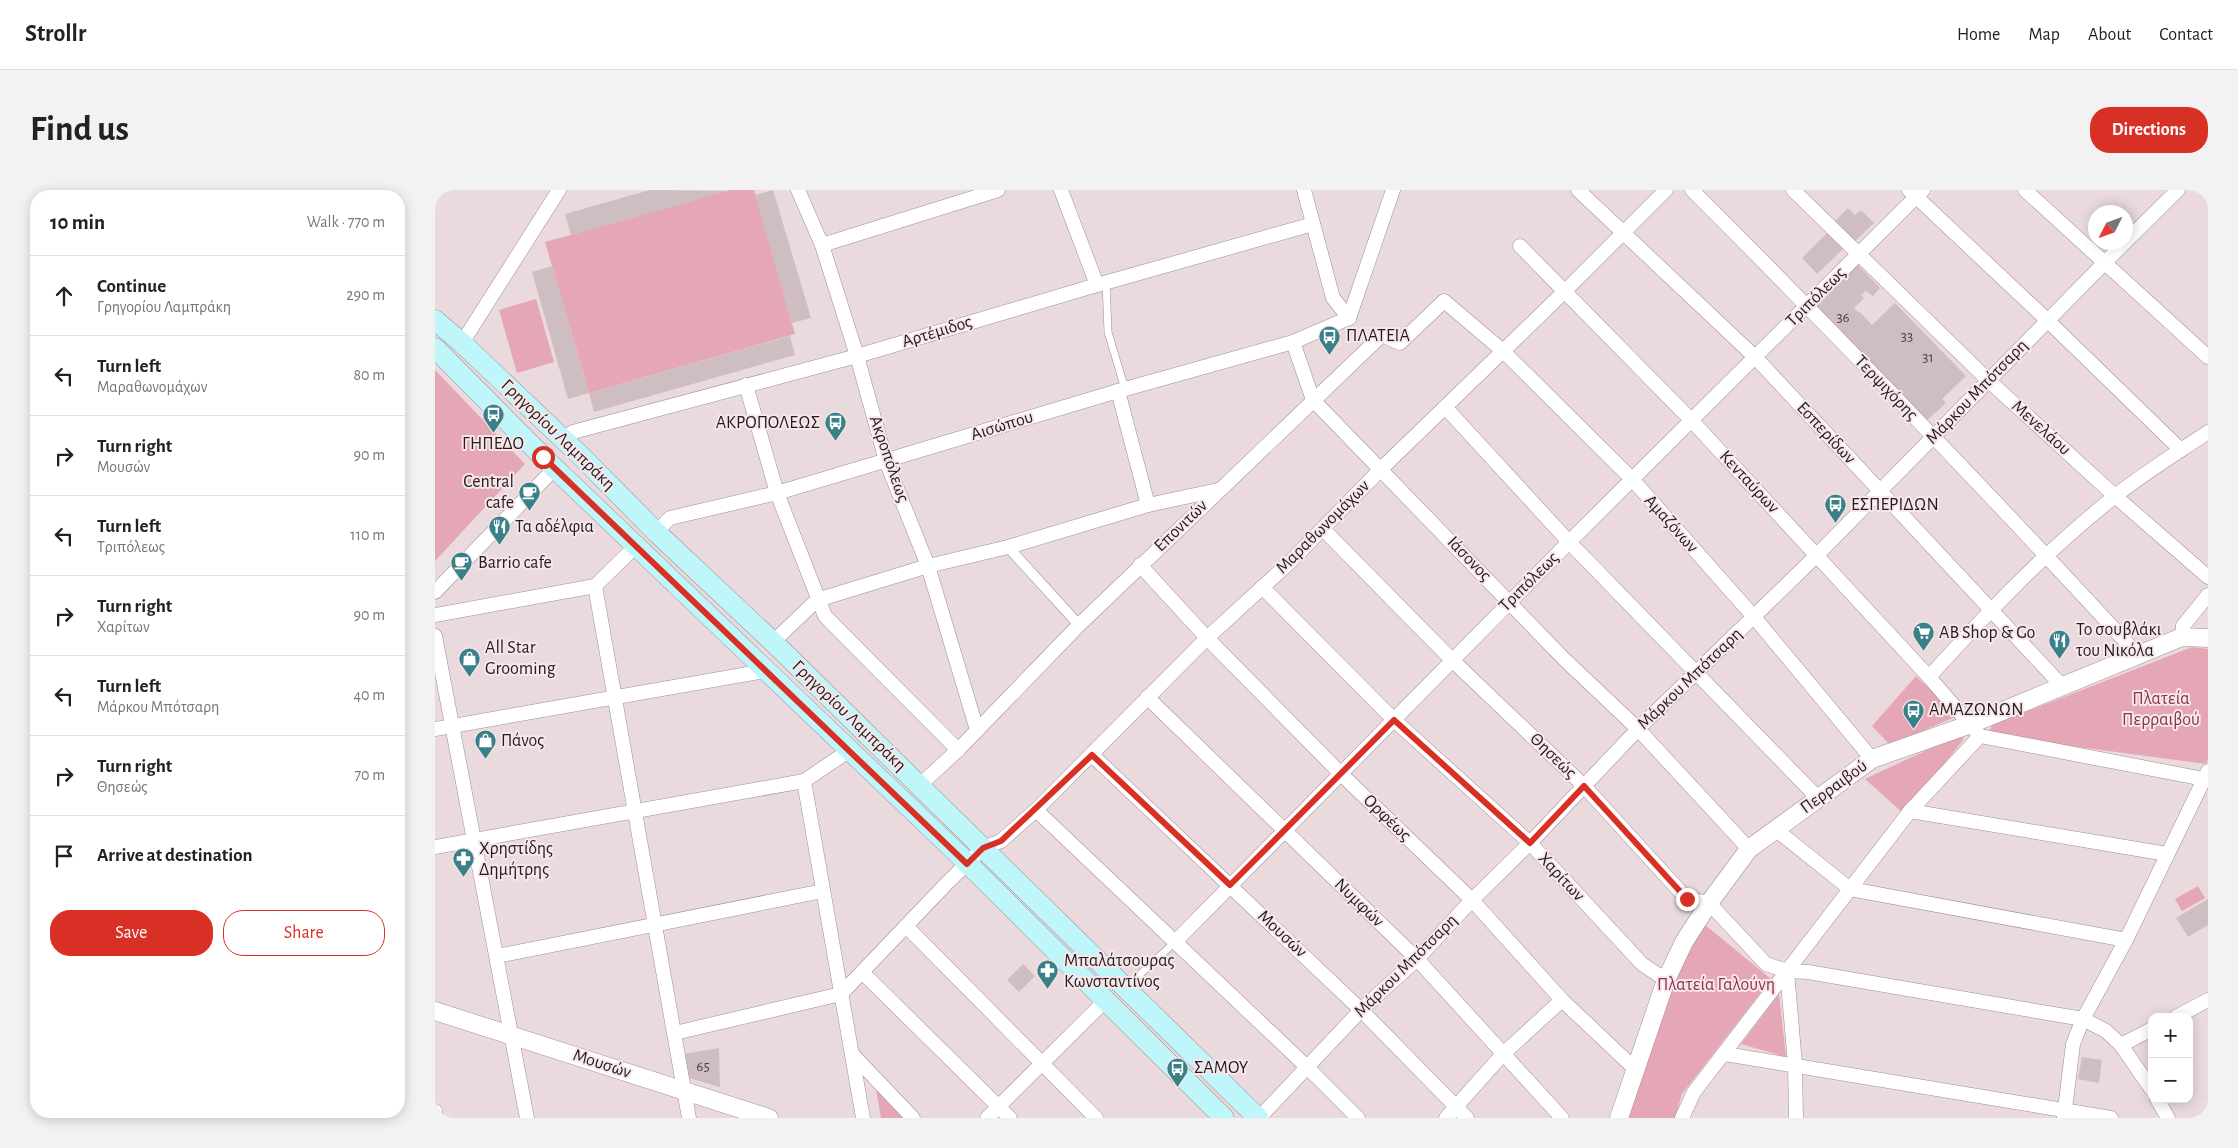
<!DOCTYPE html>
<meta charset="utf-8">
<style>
body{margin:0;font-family:"Alegreya Sans",sans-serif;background:#f2f2f2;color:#222}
.controls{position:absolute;right:15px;bottom:15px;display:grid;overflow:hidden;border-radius:10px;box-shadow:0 2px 12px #0003}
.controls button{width:45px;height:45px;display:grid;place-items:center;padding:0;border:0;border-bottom:1px solid #e0e0e0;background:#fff;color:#222;font:25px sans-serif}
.compass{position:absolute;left:1653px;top:15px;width:45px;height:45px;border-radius:50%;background:#fff;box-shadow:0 2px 12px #0003;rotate:228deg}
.stop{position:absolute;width:15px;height:15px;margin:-11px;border:4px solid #d93025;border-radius:50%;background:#fff}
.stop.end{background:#d93025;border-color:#fff;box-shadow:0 1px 5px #0008}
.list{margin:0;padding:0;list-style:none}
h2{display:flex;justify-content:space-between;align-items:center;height:65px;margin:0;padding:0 20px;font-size:21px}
h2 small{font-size:16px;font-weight:400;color:#767676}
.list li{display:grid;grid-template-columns:32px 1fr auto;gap:15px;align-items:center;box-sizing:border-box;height:80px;padding:0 20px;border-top:1px solid #e0e0e0}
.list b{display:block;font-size:19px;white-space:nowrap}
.list p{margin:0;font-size:16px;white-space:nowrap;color:#767676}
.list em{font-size:16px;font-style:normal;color:#767676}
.actions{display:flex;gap:10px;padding:15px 20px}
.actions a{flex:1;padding:11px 0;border:1px solid #d93025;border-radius:20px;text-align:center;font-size:18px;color:#d93025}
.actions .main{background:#d93025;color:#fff}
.icon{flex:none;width:28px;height:28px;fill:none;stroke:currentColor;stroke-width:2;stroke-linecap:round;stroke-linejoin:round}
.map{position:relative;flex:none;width:1773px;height:928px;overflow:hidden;border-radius:20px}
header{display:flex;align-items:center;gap:30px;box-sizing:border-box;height:70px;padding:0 25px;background:#fff;border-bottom:1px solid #e0e0e0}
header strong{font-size:24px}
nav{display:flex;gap:28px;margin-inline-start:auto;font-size:18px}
.intro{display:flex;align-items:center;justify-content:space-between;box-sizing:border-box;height:120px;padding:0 30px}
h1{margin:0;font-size:35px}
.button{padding:12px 22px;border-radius:20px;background:#d93025;color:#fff;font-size:18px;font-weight:700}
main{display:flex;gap:30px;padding:0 30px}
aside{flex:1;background:#fff;border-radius:20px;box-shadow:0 2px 12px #0003}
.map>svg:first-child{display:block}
</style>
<header>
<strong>Strollr</strong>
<nav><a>Home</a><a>Map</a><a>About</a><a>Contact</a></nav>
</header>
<div class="intro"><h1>Find us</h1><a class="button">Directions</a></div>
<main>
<aside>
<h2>10 min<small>Walk · 770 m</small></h2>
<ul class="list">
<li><svg class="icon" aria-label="ahead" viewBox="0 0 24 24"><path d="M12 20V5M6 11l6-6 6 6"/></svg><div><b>Continue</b><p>Γρηγορίου Λαμπράκη</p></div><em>290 m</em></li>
<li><svg class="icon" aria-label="left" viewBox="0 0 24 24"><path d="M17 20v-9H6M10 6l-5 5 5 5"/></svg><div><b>Turn left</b><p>Μαραθωνομάχων</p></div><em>80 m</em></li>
<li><svg class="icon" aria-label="right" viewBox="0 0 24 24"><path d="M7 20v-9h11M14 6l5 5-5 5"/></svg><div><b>Turn right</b><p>Μουσών</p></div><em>90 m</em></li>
<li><svg class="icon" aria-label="left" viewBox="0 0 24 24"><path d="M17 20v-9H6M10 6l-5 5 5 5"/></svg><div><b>Turn left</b><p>Τριπόλεως</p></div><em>110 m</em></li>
<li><svg class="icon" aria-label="right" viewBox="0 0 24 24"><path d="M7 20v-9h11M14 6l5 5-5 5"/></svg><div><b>Turn right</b><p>Χαρίτων</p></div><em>90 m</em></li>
<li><svg class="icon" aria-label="left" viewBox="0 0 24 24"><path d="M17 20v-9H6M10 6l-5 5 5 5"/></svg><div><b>Turn left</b><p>Μάρκου Μπότσαρη</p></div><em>40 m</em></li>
<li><svg class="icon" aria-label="right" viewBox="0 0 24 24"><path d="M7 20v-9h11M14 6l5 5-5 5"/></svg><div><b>Turn right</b><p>Θησεώς</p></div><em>70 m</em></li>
<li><svg class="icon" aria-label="arrive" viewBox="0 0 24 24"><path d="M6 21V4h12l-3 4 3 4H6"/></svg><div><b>Arrive at destination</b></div></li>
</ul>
<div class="actions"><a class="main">Save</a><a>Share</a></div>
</aside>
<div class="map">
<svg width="1773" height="928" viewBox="0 0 1773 928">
<rect width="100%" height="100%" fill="#eadadd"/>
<!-- green -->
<g fill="#e5a6b5">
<polygon points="295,0 319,0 360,144 154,203 110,52"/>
<polygon points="101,109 119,172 82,183 64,120"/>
<polygon points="0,180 90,274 0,371"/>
<polygon points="1757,457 1773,459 1773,569 1771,574 1553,545 1557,535"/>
<polygon points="1481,486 1522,526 1455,555 1437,536"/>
<polygon points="1524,545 1529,549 1469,624 1430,589"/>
<polygon points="1763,696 1770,708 1747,721 1740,709"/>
<polygon points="1264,730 1336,789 1247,904 1240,928 1192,928 1249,763"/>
<polygon points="1344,804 1351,867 1306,854"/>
<polygon points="441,899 468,928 446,928"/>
</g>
<!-- building -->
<g fill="#cebec2">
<polygon points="215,0 293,1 136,45 130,24"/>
<polygon points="338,0 376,128 357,133 320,5"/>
<polygon points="1413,18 1420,25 1426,20 1439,33 1418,53 1399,32"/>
<polygon points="1392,43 1408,59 1382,84 1367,68"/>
<polygon points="1423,75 1445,98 1438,106 1431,101 1426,105 1429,108 1419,118 1424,123 1425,122 1437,135 1460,113 1531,186 1507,209 1511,213 1490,232 1381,118"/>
<polygon points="117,76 154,203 355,146 360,165 159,222 154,203 133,209 97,82"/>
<polygon points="1773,709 1773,735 1753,747 1741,728"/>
<polygon points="588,774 600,786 584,802 572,790"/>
<polygon points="284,858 285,897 254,888 249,864"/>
<polygon points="1647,867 1667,870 1664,893 1643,889"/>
</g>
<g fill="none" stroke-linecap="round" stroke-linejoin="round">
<defs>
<g id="service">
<polyline points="671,92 673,142 690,199"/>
<polyline points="702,787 740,752"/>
</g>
<polyline id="pedestrian" points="573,357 644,435"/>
<g id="minor">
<polyline points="363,0 387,55 422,166 451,271 493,376 542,540"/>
<polyline points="626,0 662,95"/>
<polyline points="869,0 898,108 914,128"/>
<polyline points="1143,0 1320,167 1628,497"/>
<path d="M1257,0c152,152 301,307 446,465"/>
<polyline points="1358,0 1554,191 1680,306 1773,387"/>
<polyline points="1474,0 1612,130 1746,260"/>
<polyline points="1590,0 1773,167"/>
<polyline points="1690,52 1743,0"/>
<polyline points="387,55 563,0"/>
<polyline points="1085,56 1257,231 1494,487 1545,546 1475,621 1259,902 1247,928"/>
<polyline points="914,128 958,0"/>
<polyline points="858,152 878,210 1129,469 1203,539 1314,659"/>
<polyline points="27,153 124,0"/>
<polyline points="311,195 342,303 390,426 523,560"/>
<polyline points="683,201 713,315"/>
<polyline points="1010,217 1134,352 1383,608"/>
<polyline points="128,250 138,242 422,166 662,95 878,34"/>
<polyline points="888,339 1017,470 1149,596 1252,709 1274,713 1331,774 1352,781 1373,782 1648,829 1671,841 1686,855 1717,900"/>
<polyline points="221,342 235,328 342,303 683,201 858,152 914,128"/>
<polyline points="705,375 772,448 905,583 1037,710 1127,810 1200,879"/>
<polyline points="160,396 254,928"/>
<polyline points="827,397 959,530 1095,653 1207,774 1231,790"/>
<polyline points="0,402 120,278"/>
<polyline points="0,425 160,396 202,355"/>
<polyline points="0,446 92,928"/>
<polyline points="1747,447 1748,436 1773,405"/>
<polyline points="338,452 382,410 493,376 573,357 713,315 783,300"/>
<path d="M1494,487c58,-64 117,-126 185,-180 30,-24 63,-44 94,-65"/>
<polyline points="712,507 982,769 1127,928"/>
<polyline points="0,539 330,481"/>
<polyline points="1545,546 1769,589"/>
<polyline points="415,560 369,591 428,928"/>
<polyline points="657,565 926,820 1032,928"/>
<polyline points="485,595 523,560 644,435 947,145 965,153 1009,111 1068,161 1197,289 1319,427 1437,569"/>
<polyline points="601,620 872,877 923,928"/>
<polyline points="1475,621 1732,664"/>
<polyline points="1340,639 1415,699 1691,750"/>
<polyline points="0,657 369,591"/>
<polyline points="471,736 661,928"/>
<polyline points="740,752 1134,352 1488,0"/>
<polyline points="62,766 388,701"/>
<polyline points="1352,781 1360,874 1361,928"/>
<polyline points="427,782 575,928"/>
<polyline points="406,804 512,693 548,658 566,651 601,620 772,448 855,372 946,279 1130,101 1231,0"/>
<polyline points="1741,827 1773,810"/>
<polyline points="240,843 406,804"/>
<polyline points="1686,855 1717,839"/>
<polyline points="417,864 478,928"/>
<polyline points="1290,864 1676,928"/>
<polyline points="1722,909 1733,928"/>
<polyline points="0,921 1,928"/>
<polyline points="1629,927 1638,854 1648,829 1691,750 1773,581"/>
<polyline points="552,928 671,810"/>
<polyline points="824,928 926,820 982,769 1037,710 1095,653 1203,539 1382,365 1690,52"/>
<polyline points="1011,928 1068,864 1127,810"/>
</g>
<g id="tertiary">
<polyline points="0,821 334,928"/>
<polyline points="1184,928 1231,790 1249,752 1274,713 1314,659 1437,569 1536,534 1747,447 1773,448"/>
</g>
<g id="secondary">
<polyline points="0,130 27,153 148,268 221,342 338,452 823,928"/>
<polyline points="0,158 108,267 520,661 789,928"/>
</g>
</defs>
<!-- service casing -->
<use href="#service" stroke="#9e8f92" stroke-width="8"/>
<!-- pedestrian casing -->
<use href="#pedestrian" stroke="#9e8f92" stroke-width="11"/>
<!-- minor casing -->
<use href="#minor" stroke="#9e8f92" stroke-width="15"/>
<!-- tertiary casing -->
<use href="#tertiary" stroke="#9e8f92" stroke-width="19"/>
<!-- secondary casing -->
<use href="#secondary" stroke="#9e8f92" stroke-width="21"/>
<!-- service -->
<use href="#service" stroke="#fff" stroke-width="7"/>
<!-- pedestrian -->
<use href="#pedestrian" stroke="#fff" stroke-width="10"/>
<!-- minor -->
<use href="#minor" stroke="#fff" stroke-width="14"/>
<!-- tertiary -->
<use href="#tertiary" stroke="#fff" stroke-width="18"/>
<!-- secondary -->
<use href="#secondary" stroke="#bef6fa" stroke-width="20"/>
</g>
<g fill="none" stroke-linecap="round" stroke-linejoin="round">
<!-- route -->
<polyline stroke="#d93025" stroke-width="6" points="108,267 532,674 548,658 566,651 657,565 795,695 959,530 1095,653 1149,596 1252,709"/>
</g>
<!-- icons -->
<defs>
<symbol id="bus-pin" viewBox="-11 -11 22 30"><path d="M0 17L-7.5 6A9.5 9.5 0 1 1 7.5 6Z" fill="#398188" stroke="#f7e7ea"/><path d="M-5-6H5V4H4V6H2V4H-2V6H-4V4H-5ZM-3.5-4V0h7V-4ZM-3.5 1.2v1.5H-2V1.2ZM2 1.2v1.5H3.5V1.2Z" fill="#fff"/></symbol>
<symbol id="cafe-pin" viewBox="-11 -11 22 30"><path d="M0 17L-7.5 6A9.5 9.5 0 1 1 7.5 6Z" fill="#398188" stroke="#f7e7ea"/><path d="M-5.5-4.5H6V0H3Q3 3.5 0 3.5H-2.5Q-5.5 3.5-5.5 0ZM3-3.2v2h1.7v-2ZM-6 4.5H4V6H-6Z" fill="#fff"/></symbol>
<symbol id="restaurant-pin" viewBox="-11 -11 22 30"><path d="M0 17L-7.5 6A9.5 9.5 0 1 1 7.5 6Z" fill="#398188" stroke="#f7e7ea"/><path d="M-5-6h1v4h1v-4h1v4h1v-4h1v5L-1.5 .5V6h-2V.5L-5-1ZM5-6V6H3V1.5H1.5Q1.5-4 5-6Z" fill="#fff"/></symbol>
<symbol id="supermarket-pin" viewBox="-11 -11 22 30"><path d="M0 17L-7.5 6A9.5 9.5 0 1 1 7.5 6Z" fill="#398188" stroke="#f7e7ea"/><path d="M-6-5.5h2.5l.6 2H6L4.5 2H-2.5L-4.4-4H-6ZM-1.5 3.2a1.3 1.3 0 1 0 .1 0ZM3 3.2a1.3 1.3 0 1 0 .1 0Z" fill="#fff"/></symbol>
<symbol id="shop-pin" viewBox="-11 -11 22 30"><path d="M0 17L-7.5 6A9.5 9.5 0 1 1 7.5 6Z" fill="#398188" stroke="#f7e7ea"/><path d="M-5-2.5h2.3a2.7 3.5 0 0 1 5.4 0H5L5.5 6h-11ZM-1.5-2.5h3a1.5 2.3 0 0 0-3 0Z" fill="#fff"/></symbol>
<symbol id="pharmacy-pin" viewBox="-11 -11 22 30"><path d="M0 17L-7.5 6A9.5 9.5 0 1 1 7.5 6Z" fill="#398188" stroke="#f7e7ea"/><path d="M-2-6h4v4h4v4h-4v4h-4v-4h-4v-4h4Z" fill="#fff"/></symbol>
</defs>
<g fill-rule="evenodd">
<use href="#bus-pin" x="882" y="134" width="25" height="34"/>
<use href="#bus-pin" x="46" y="212" width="25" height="34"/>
<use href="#bus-pin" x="388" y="220" width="25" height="34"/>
<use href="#cafe-pin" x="82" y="290" width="25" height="34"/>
<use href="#bus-pin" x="1388" y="302" width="25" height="34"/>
<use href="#restaurant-pin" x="52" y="324" width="25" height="34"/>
<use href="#cafe-pin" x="14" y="360" width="25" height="34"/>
<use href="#supermarket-pin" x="1476" y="430" width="25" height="34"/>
<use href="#restaurant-pin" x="1612" y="438" width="25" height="34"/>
<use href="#shop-pin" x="22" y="456" width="25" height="34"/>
<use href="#bus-pin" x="1466" y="508" width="25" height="34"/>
<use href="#shop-pin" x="38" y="538" width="25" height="34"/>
<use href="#pharmacy-pin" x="16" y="656" width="25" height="34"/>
<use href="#pharmacy-pin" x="600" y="768" width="25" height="34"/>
<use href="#bus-pin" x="730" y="866" width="25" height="34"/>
</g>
<g text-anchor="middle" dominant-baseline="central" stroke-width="4" stroke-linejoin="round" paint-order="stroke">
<!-- number labels -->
<g font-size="15" fill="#4d4446">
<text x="1408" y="127">36</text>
<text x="1472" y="146">33</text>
<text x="1493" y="167">31</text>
<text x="268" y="876">65</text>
</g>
<!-- street labels -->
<g font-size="18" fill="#221c1d" stroke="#f7e7ea">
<text transform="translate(1381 107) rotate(-45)">Τριπόλεως</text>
<text transform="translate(502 142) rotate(-17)">Αρτέμιδος</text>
<text transform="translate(1451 198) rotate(46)">Τερψιχόρης</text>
<text transform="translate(1542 202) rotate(-46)">Μάρκου Μπότσαρη</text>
<text transform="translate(567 236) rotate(-17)">Αισώπου</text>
<text transform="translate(1606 238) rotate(42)">Μενελάου</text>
<text transform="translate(1391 243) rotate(47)">Εσπερίδων</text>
<text transform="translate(123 245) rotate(44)">Γρηγορίου Λαμπράκη</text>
<text transform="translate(454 269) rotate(71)">Ακροπόλεως</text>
<text transform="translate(1314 292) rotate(47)">Κενταύρων</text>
<text transform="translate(1236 334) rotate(48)">Αμαζόνων</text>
<text transform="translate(746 336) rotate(-44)">Επονιτών</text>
<text transform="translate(888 337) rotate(-45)">Μαραθωνομάχων</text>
<text transform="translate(1034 369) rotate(46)">Ιάσονος</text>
<text transform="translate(1094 392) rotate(-45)">Τριπόλεως</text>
<text transform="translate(1255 489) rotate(-44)">Μάρκου Μπότσαρη</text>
<text transform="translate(414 526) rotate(44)">Γρηγορίου Λαμπράκη</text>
<text transform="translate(1118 566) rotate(44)">Θησεώς</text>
<text transform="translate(1399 597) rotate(-36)">Περραιβού</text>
<text transform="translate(952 628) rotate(44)">Ορφέως</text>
<text transform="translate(1126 687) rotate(47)">Χαρίτων</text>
<text transform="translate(924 713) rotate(44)">Νυμφών</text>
<text transform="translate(847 744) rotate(43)">Μουσών</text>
<text transform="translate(971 776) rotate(-45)">Μάρκου Μπότσαρη</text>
<text transform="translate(167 874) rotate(18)">Μουσών</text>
</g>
<!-- poi labels -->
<g font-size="18" fill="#221c1d" stroke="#f7e7ea" text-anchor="start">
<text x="911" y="146">ΠΛΑΤΕΙΑ</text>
<text x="385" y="233" text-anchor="end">ΑΚΡΟΠΟΛΕΩΣ</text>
<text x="58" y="254" text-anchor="middle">ΓΗΠΕΔΟ</text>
<text x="79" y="292" text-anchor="end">Central<tspan x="79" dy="21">cafe</tspan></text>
<text x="1416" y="315">ΕΣΠΕΡΙΔΩΝ</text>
<text x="80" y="337">Τα αδέλφια</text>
<text x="43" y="373">Barrio cafe</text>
<text x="1641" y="440">Το σουβλάκι<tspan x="1641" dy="21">του Νικόλα</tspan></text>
<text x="1504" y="443">AB Shop &amp; Go</text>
<text x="50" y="458">All Star<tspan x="50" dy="21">Grooming</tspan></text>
<text x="1494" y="520">ΑΜΑΖΩΝΩΝ</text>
<text x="66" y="551">Πάνος</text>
<text x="44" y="659">Χρηστίδης<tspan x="44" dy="21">Δημήτρης</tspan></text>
<text x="629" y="771">Μπαλάτσουρας<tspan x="629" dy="21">Κωνσταντίνος</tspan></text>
<text x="759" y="878">ΣΑΜΟΥ</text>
</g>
<!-- park labels -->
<g font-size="18" fill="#88354f" stroke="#f7e7ea">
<text x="1726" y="509">Πλατεία<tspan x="1726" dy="21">Περραιβού</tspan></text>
<text x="1281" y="795">Πλατεία Γαλούνη</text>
</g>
</g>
</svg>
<div class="controls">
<button>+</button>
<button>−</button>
</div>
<svg class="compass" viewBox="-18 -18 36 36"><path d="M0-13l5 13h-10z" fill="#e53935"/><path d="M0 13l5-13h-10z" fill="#767676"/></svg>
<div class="stop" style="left:108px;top:267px"></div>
<div class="stop end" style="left:1252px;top:709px"></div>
</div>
</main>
